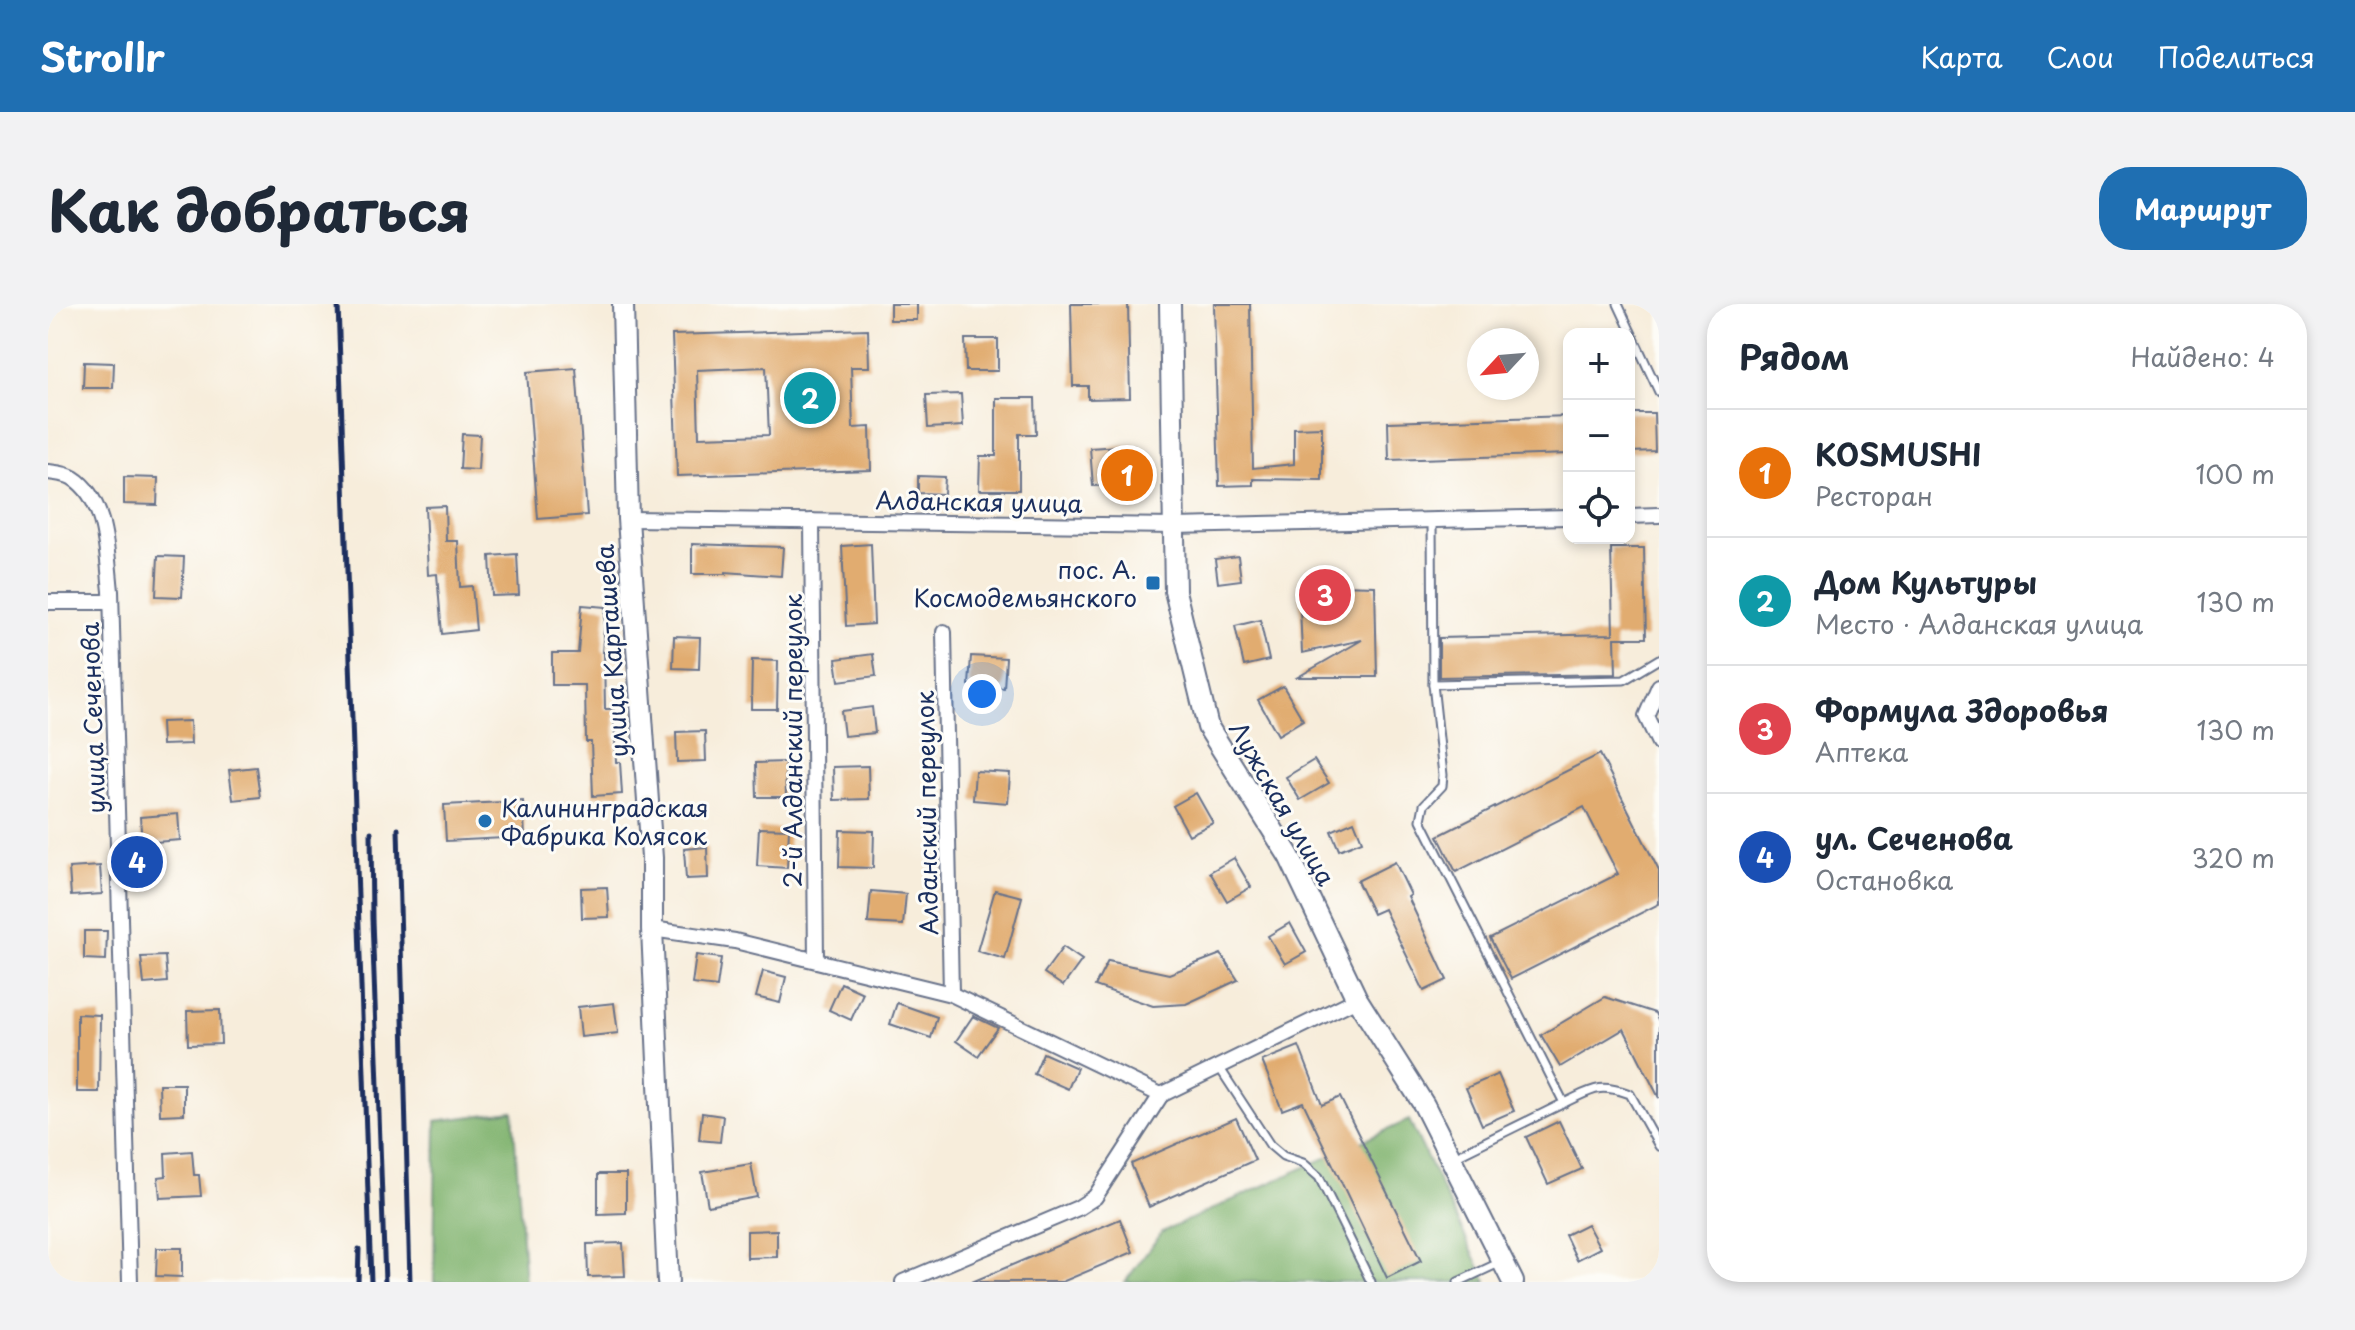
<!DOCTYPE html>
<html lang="ru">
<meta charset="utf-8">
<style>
body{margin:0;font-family:"Playpen Sans",sans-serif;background:#f2f2f3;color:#1f2937}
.controls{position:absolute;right:24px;top:24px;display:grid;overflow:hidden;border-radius:16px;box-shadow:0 4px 12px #0003}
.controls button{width:72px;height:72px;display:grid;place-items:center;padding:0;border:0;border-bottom:2px solid #e0e1e3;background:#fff;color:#1f2937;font:40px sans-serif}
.compass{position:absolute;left:1419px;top:24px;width:72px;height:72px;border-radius:50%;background:#fff;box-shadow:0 4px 12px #0003;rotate:244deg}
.you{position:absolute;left:934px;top:390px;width:28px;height:28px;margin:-20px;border:6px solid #fff;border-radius:50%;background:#1a73e8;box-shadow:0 0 0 12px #1a73e833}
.badge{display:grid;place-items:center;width:52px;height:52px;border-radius:50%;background:#1f6fb2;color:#fff;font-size:26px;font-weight:700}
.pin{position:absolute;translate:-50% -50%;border:4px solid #fff;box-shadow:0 2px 8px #0006}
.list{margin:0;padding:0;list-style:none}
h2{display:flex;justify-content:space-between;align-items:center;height:104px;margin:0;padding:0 32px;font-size:34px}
h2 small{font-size:26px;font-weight:400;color:#747a83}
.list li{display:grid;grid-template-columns:52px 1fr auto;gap:24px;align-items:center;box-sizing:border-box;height:128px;padding:0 32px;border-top:2px solid #e0e1e3}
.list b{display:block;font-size:30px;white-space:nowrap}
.list p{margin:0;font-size:26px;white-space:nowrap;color:#747a83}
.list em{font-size:26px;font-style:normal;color:#747a83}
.icon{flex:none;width:44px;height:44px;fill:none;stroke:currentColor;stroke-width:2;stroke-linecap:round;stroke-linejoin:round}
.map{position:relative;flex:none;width:1611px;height:978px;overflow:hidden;border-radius:32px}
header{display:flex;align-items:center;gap:48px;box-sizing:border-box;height:112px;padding:0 40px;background:#1f6fb2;color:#fff}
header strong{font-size:38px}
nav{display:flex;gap:44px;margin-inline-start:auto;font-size:28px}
.intro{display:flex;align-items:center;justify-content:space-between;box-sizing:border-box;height:192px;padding:0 48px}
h1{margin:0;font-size:56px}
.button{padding:20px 36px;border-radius:32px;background:#1f6fb2;color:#fff;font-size:28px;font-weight:700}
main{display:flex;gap:48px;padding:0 48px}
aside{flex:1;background:#fff;border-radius:32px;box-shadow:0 4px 12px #0003}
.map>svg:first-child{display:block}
</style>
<header>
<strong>Strollr</strong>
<nav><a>Карта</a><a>Слои</a><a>Поделиться</a></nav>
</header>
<div class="intro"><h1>Как добраться</h1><a class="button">Маршрут</a></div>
<main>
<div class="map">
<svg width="1611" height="978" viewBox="0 0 1611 978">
<rect width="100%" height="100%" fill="#fdfcf7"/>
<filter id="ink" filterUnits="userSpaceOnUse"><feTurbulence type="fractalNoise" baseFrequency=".0125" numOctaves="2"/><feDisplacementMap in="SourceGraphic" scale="16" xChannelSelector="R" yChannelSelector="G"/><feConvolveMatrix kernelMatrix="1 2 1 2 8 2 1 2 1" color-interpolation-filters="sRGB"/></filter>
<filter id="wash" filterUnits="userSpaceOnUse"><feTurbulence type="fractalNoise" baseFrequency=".006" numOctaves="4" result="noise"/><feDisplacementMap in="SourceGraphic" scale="32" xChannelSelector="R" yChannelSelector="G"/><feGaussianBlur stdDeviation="1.8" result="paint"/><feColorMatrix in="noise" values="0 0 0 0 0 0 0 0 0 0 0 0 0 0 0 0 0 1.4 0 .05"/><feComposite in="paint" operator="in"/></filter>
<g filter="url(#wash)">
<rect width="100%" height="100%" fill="#f7eddb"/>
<!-- forest -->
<g fill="#80b36e" stroke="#4e7166" stroke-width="2">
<polygon points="465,807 477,978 386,978 388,817"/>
<polygon points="1361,816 1439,978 1077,978 1114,928"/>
</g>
<g id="blocks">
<!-- building -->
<g fill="#e1ac6f" fill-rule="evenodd">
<rect x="842" y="0" width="27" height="16"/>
<polygon points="1023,0 1080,0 1082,94 1040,95 1040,82 1025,82"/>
<polygon points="1166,0 1202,0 1205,164 1246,160 1246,124 1274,123 1274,176 1205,175 1205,181 1171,182"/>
<path d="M820,25l1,38h-18l2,61 17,-1 1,43 -194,6 -5,-141zM718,63l3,68 -70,2 -2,-67z"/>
<polygon points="917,35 950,35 950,67 918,67"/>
<polygon points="36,58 66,59 65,84 35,84"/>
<polygon points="528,64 539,211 490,215 479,68"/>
<polygon points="913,90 915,122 880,124 878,91"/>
<polygon points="948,94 987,94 988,130 971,130 971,186 931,186 932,152 948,152"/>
<polygon points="1581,109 1606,109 1607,147 1581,148"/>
<polygon points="1521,112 1521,150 1341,156 1340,118"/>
<polygon points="414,130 432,131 430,166 412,165"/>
<polygon points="1086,141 1087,180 1045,182 1042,144"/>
<polygon points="870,172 897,173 896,190 870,189"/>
<polygon points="76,173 110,174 109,201 76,200"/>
<polygon points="397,202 398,237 410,237 412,283 424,282 428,326 394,330 389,270 380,271 377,203"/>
<polygon points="644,240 735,243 733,272 678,268 678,270 644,270"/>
<polygon points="823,240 826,320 798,322 794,242"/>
<polygon points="1563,244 1596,244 1598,334 1567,334 1568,370 1391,373 1391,334 1565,330"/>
<polygon points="469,250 471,291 444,292 442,252"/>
<polygon points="110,252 136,253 134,293 108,292"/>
<polygon points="1190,252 1193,276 1170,279 1167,255"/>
<polygon points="1251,280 1327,282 1329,373 1250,373 1314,336 1254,349"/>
<polygon points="534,301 558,303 554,348 556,348 557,405 566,405 568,458 572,458 574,490 545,492 543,438 538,438 537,381 504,381 504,349 530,349"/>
<polygon points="1212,316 1221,356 1196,362 1187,322"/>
<polygon points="626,332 652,333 651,365 625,364"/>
<polygon points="825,350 828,372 791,377 788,355"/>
<polygon points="923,352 958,354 956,384 921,381"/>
<polygon points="704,356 730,357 729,405 703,405"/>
<polygon points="1235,382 1255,416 1230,431 1210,396"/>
<polygon points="824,403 827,429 796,432 793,407"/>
<polygon points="142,417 143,440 114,441 113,418"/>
<polygon points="657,427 658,457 629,458 628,428"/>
<polygon points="1552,450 1611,567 1611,600 1463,675 1442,634 1570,570 1536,503 1408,568 1390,532"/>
<polygon points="1266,456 1281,479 1252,496 1238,473"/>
<polygon points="737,458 738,493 709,493 708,459"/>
<polygon points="820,462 821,495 786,496 785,463"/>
<polygon points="208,463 212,493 185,496 181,466"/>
<polygon points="927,467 962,469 960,499 925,496"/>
<polygon points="1148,489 1165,519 1141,531 1125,502"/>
<polygon points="475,497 477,533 398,537 396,501"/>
<polygon points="130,510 132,536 94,539 92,513"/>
<polygon points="1306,517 1314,537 1291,546 1283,527"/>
<polygon points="711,524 741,525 739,564 709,562"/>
<polygon points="792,526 826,527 825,564 791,563"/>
<polygon points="659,543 660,574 638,575 636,545"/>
<polygon points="1186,554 1203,583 1179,597 1162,568"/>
<polygon points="1347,558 1363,591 1360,593 1399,676 1376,687 1336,605 1325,610 1309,577"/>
<polygon points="52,562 54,590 23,592 21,564"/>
<polygon points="559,583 561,613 534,614 533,584"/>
<polygon points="947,586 974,593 957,655 929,647"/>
<polygon points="823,587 858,590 855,621 820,619"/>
<polygon points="1242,619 1258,648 1237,660 1220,632"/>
<polygon points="36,627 59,627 58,656 36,655"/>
<polygon points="1015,643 1034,656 1015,682 996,669"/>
<polygon points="1173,650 1190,676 1138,700 1105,702 1047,682 1060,657 1121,670"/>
<polygon points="648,651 673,654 669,683 644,680"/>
<polygon points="117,652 119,678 96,680 93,653"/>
<polygon points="715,667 738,673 732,699 708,693"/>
<polygon points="793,679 815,689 803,716 781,706"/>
<polygon points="1557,693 1607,709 1611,717 1611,794 1576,725 1512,763 1493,731"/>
<polygon points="566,699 570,729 533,733 530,703"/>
<polygon points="849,699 889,713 883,734 842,720"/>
<polygon points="172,706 173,740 140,741 139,707"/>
<polygon points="29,710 52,711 51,788 29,788"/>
<polygon points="925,712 950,724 930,752 908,737"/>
<polygon points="1251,742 1274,801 1292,793 1373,957 1339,974 1255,798 1234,806 1214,757"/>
<polygon points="995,749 1029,764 1020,785 986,770"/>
<polygon points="1450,770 1466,807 1434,821 1418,784"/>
<polygon points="111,780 136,780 136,810 112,811"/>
<polygon points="654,809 675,812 672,838 651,836"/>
<polygon points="1188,814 1207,856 1101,903 1083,860"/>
<polygon points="1511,817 1534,865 1500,880 1478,833"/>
<polygon points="144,847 146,871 151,871 153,892 112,894 110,873 118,872 117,849"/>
<polygon points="703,860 709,893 660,902 654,868"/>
<polygon points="550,870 578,870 578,909 550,910"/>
<polygon points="1072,915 1085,948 1014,978 924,978"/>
<polygon points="1539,920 1552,944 1529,956 1517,931"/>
<polygon points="729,926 729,953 699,954 699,927"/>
<polygon points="575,939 577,972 540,973 539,940"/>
<polygon points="109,944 134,944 134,973 108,972"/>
</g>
</g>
</g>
<g filter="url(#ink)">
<use href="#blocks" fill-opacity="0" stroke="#68728a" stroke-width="2"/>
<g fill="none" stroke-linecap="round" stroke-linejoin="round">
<defs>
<g id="lane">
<polyline points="1570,0 1611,88"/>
<polyline points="1384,216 1385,380 1576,376 1611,355"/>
<polyline points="1385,380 1395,471 1394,482 1376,501 1373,516 1516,799 1404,854"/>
<polyline points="1171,763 1222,841 1235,852 1255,859 1271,873 1323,978"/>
<path d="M1516,799c30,-14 34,-20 66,-9l29,52"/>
<polyline points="1410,978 1453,958"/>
</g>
<g id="street">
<path d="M0,168c8,1 19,2 25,6 34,21 34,78 38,113l19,691"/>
<polyline points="1581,212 1611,211"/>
<polyline points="580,215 1127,222 1521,213"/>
<polyline points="764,217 768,656"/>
<polyline points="0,298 63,298"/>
<polyline points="896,328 903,690"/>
<polyline points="1611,382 1598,412 1611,439"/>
<polyline points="604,625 687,637 903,690 1113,791 1309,695"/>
<polyline points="855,978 1030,904 1047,893 1113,791"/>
</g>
<g id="secondary">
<polyline points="575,0 580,215 604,554 604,625 620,978"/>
<polyline points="1122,0 1127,287 1160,423 1241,552 1309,695 1376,801 1465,978"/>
</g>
</defs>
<!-- lane casing -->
<use href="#lane" stroke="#68728a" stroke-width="11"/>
<!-- street casing -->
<use href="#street" stroke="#68728a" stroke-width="18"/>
<!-- secondary casing -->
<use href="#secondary" stroke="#68728a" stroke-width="24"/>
<!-- lane -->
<use href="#lane" stroke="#fff" stroke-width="7"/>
<!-- street -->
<use href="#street" stroke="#fff" stroke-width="14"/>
<!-- secondary -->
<use href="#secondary" stroke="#fff" stroke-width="20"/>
<!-- rail -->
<g stroke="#1b2f5e" stroke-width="5">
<polyline points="290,0 323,978"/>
<polyline points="350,525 362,978"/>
<polyline points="323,528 324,615 337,978"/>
<polyline points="310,978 311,945"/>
</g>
</g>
</g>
<!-- markers -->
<g fill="#1f6fb2" stroke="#fdfcf7" stroke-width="3">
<rect x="1097" y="271" width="16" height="16" rx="4"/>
<circle cx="437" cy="517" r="8"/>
</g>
<g text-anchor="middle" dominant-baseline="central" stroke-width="6" stroke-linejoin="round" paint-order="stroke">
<!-- street labels -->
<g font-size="24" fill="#1b2f5e" stroke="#fdfcf7">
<text transform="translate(931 197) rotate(1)">Алданская улица</text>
<text transform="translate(563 347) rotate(-94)">улица Карташева</text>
<text transform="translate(44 414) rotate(-92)">улица Сеченова</text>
<text transform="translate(744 437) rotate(-90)">2-й Алданский переулок</text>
<text transform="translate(1235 499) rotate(60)">Лужская улица</text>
<text transform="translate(878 509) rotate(-91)">Алданский переулок</text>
</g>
<!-- poi labels -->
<g font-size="24" fill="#1b2f5e" stroke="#fdfcf7" text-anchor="end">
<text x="1089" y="265">пос. А.<tspan x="1089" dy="28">Космодемьянского</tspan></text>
<text x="453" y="503" text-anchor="start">Калининградская<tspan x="453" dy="28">Фабрика Колясок</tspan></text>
</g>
</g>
</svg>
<div class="controls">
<button>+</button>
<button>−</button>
<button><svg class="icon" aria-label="locate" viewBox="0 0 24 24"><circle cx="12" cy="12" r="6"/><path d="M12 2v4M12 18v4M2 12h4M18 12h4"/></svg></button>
</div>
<svg class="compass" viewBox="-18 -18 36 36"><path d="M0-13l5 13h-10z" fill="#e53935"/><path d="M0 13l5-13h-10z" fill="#747a83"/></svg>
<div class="you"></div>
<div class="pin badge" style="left:1079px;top:171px;background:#e8710a">1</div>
<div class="pin badge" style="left:762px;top:94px;background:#0f9aa8">2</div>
<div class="pin badge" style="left:1277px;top:291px;background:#e0444e">3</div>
<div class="pin badge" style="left:89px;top:558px;background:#1a4fb4">4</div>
</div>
<aside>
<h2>Рядом<small>Найдено: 4</small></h2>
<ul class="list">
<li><span class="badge" style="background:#e8710a">1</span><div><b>KOSMUSHI</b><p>Ресторан</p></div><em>100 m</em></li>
<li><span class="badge" style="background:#0f9aa8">2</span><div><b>Дом Культуры</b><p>Место · Алданская улица</p></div><em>130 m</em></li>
<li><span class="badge" style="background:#e0444e">3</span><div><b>Формула Здоровья</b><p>Аптека</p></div><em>130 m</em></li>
<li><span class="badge" style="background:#1a4fb4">4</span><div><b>ул. Сеченова</b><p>Остановка</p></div><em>320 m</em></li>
</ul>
</aside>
</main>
